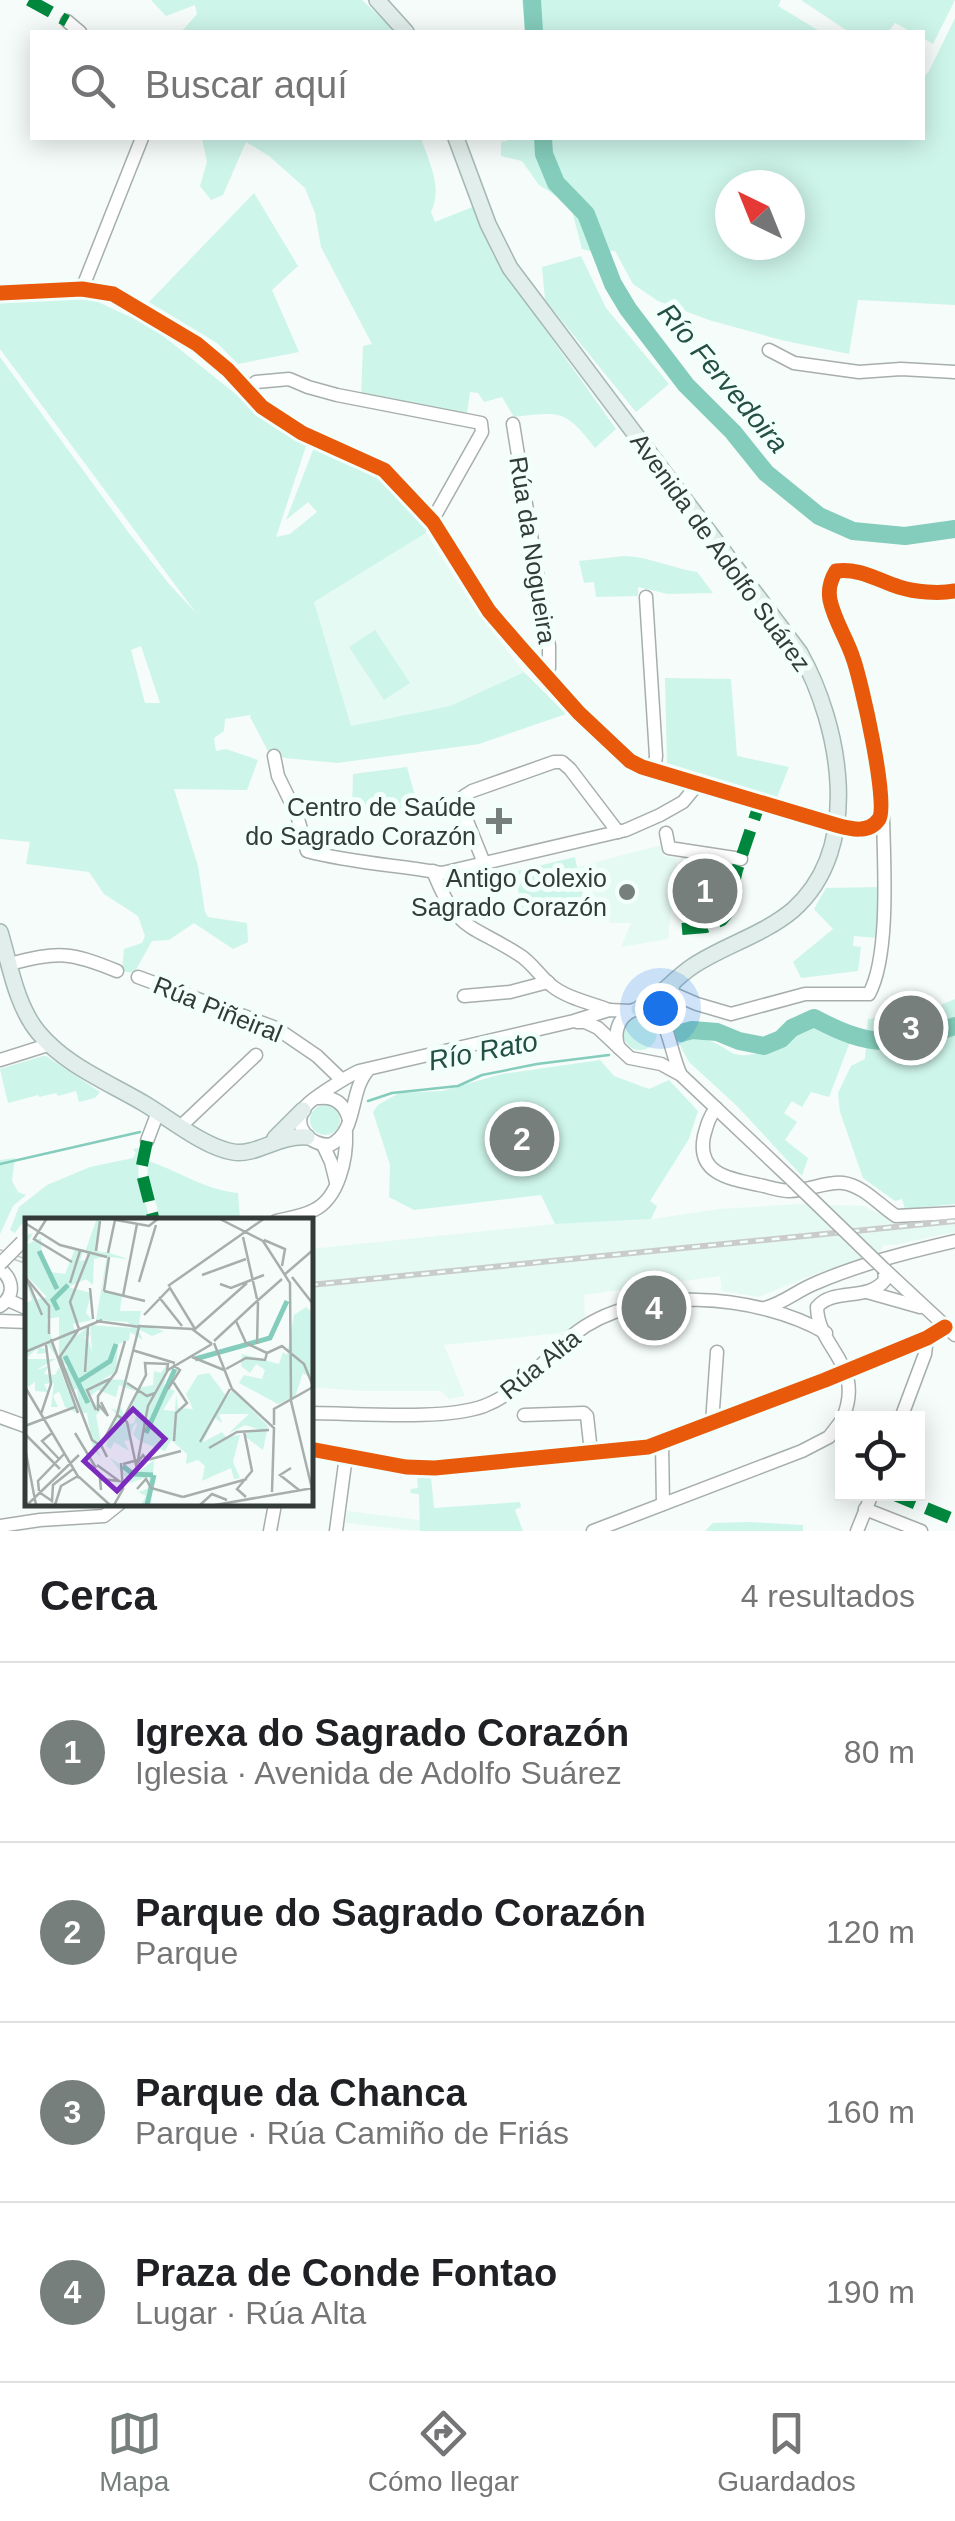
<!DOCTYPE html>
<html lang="es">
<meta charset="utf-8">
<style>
body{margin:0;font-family:Arial,sans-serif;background:#f6f6f6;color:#202124}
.controls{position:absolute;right:30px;bottom:30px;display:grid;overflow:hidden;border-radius:0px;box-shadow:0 5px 25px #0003}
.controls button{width:90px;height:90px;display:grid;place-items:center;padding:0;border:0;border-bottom:2px solid #e0e0e0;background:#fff;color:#202124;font:50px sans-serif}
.compass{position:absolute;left:715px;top:170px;width:90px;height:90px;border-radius:50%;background:#fff;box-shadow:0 5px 25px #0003;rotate:317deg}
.you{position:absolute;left:660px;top:1008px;width:35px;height:35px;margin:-25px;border:8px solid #fff;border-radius:50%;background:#1a73e8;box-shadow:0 0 0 15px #1a73e833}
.badge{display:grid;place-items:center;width:65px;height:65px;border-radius:50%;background:#777f7c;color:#fff;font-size:32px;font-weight:700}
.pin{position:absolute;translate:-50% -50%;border:5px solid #fff;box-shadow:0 2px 10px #0006}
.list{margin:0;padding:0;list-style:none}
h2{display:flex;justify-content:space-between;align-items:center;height:130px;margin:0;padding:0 40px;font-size:42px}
h2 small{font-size:32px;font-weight:400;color:#757577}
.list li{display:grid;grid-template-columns:65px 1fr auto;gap:30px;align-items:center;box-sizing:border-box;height:180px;padding:0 40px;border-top:2px solid #e0e0e0}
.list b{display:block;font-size:38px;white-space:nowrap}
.list p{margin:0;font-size:32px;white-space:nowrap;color:#757577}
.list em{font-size:32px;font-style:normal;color:#757577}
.icon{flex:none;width:55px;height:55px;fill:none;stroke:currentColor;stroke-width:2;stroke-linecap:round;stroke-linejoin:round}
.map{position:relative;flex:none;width:955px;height:1531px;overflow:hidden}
.search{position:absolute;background:#fff;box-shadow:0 5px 25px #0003;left:30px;right:30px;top:30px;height:110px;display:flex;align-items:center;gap:25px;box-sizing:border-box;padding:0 35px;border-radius:0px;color:#757577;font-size:38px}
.sheet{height:850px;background:#fff}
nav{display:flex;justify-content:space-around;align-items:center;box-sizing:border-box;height:140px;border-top:2px solid #e0e0e0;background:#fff;font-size:28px;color:#757577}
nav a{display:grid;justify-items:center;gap:5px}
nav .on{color:#777f7c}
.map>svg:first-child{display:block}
</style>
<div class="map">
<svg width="955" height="1531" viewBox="0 0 955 1531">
<rect width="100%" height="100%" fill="#f5fcfa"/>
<!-- built -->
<g fill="#e6faf4">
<polygon points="426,533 479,615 524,672 450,706 351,727 314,602"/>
<polygon points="661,845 664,856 677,858 668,939 621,947 631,923 610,923 603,898 585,902 577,867"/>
<polygon points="799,1204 864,1206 888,1218 955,1218 955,1232 894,1245 884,1245 879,1254 810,1276 759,1297 722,1291 720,1276 584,1295 585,1321 561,1333 444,1345 465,1396 449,1399 441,1391 360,1391 310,1387 310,1249 555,1224 652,1219 719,1209"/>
<polygon points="347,1511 420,1520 420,1531 345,1523"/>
</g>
<!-- green -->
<g fill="#cef5ea" fill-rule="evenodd">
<polygon points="151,0 362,0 396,32 181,32 197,14 195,5 166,16"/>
<polygon points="522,0 781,0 778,6 821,32 525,32"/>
<polygon points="801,0 955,0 933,44 923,38 922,32 912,32 895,23 888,32 849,32"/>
<path d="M955,18v287l-97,-5 -9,54 -68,-14 -72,-20 -51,-19 -25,-17 -18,-33 -21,1 -12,-3 -10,-38 -14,-14 -19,-12 -17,-24 -21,-5v-14l6,-1 1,-3h414l1,-60 6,-7zM730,185h60v60h-60z"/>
<path d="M202,138h219c8,25 22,49 10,74l4,10 40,-16 17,47 15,23 109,153 -21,19c-30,-39 -35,-36 -81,-31l-12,-20 -18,5 -6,-9 -8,-1 -3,21 -106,-16 2,-51 9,-2 -51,-97 -6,-34 -10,-25 -36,-32 -23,-14 -23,53 -12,5 -11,-14 7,-24z"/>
<polygon points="254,193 298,266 272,290 299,352 238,364 217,343 149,302"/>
<polygon points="581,256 606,308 669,384 636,412 545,300 542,267"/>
<path d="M85,296l67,31 120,96 35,20 -31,94 14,-3 27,-22 -9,-10 -22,18 29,-75 49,21 41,34 21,30v3l-112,69 37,124 99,-20 74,-34 42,42 -87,30 -142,19 -52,-5 -16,-5 -19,-36 1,-2 -26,4 -1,12 -10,7 2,13 10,-2 32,11 -11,30 -73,-1 24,77 7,46 3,5 39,6 1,19 -15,7 -39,-26 -25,17 -17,1 -18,32 -12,-2 2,-22 18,-6 3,-7 -7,-20 -34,-22 -15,-22 -63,-8 4,-22 -30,-3v-482l129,176 40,51 27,29 -196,-264v-46zM141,646l19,57h-15l-14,-53z"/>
<path d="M624,556c26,1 48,12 73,16l16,21 -45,1 -30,-7v9l-42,1 -2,-15 -10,1 -5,-22z"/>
<polygon points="375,630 410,683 384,700 349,647"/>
<polygon points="665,678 731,679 737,756 789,767 777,797 667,763"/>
<polygon points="407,767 419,810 352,811 353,774"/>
<polygon points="575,857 583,897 523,909 513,872"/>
<polygon points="881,887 878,938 854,936 853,946 861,947 858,971 801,978 793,962 833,929 814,909 826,888"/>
<polygon points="955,999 955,1204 905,1209 902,1199 895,1201 863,1178 840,1112 838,1093 851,1066 865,1059 868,1019 922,1013"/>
<circle cx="640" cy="1033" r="17"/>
<path d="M814,1021l36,21 -21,55 -18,-5 -9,15 -10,-6 -8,12 13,9 -12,18 23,18 -6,18 -65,-70 -48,-44 -13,-24c13,-6 32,1 45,8 4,2 10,7 14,8 30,8 53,-24 79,-33z"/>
<polygon points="43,1056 46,1056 100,1092 95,1098 79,1102 76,1091 58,1096 56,1093 39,1097 38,1095 8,1103 0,1069"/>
<polygon points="600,1060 614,1076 649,1089 669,1080 698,1111 689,1139 650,1201 657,1206 651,1219 555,1224 541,1195 414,1210 389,1197 390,1165 373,1112 378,1105 399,1093 442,1091 502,1074"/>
<circle cx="325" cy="1120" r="15"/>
<path d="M140,1148l-2,25 12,48h-100v-3c-18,-3 -25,-1 -35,15l-5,-3 9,-23 28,-22 43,-18 43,-9 3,-5 -3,-4z"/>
<polygon points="15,1158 12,1181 18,1192 26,1195 13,1206 0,1234 0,1160"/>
<path d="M148,1161c31,10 57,29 90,32l2,26 -81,2 -2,-15 -10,-25z"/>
<polygon points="417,1477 431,1477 434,1508 520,1502 521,1507 515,1510 523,1531 420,1531 419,1494 410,1493 411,1489 418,1488"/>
<polygon points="750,1522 803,1525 803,1531 705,1531 713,1523"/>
</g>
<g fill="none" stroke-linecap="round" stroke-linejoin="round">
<!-- stream -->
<g stroke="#84ccbb" stroke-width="2.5">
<polyline points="368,1101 392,1093 458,1086 482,1075 537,1064 609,1055"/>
<polyline points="0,1164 140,1132"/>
</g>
<!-- river -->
<g stroke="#84ccbb" stroke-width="18">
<polyline points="532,0 534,32"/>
<polyline points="543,138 544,154 556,183 586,214 613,284 628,309 686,385 733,432 766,473 819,516 853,531 905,536 955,529"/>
<path d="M681,1033l11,-3 25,2 22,9 25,5 17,-7 11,-11 22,-10c59,31 79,28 141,8"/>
</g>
<defs>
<g id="minor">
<polyline points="67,21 80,32"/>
<polyline points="82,289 142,138"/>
<path d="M0,293l82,-4 31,5 84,50 31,26 34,37 40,26 82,37 49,52 56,89 31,36 59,66 51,48 12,6 194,58c14,4 33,9 43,-6 10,-15 -18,-139 -26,-161 -6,-19 -19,-38 -23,-58 -2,-11 0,-19 6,-29 24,-3 41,9 63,16 16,5 39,7 56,4"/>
<polyline points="769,350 794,363 859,372 901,369 955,372"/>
<polyline points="246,390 256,382 289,379 308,387 337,395 481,423 482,432 437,512 430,518"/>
<polyline points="513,424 549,646 549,668 543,674"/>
<polyline points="646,597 656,756 654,771"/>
<path d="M274,756l4,20 19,39 10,36c44,12 91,14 135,22l184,-43 34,-15 23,-13 15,-18"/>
<polyline points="666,833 669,848 741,859"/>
<polyline points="484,863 461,806 464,796 472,791 554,762 562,762 570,769 618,832"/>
<path d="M433,871c24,61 36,52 85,83 14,8 22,23 34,32 15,12 39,17 57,24"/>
<path d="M10,964c48,-13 61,-12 107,7"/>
<polyline points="138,977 276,1028 317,1056 342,1080"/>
<path d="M669,992l28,12 34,10 74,-20h64c21,-38 15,-131 14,-176l-3,-5"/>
<polyline points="464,996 510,992 548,982"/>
<polyline points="577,1022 585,1022 598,1028 630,1058 661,1064 681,1075 792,1180"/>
<path d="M619,1048c-12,-28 21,-54 41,-30 8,9 13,40 20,55"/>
<polyline points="0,1060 51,1044"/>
<path d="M369,1069c-21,22 -10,62 -39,76 -20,0 -39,-18 -25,-38 7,-9 43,-31 54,-36l215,-50 35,-11 22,1"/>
<path d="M319,1098c16,-2 26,6 30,22"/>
<path d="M716,1108c-7,9 -9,17 -12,28 -8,38 26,43 55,49 10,2 21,6 31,6 17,0 38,-10 53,-8 21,3 36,22 53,33l59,-3"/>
<polyline points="181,1126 256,1055"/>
<polyline points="147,1141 158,1112"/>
<polyline points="323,1145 331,1162 336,1182"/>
<path d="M276,1221c13,-3 27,-5 38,-11 25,-12 33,-52 32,-77"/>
<path d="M0,1269c14,11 15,27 0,37"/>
<polyline points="884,1269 955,1335"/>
<polyline points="867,1292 920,1307"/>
<polyline points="8,1300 28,1309"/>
<path d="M765,1308c19,-5 33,-18 51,-25 44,-19 92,-31 139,-42"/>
<polyline points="0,1321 28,1322"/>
<path d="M310,1413c47,0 133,8 174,-7 37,-14 60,-47 89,-71 64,-52 185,-41 253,-2"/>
<polyline points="524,1415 584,1413 587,1416 591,1452"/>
<polyline points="0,1417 28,1427"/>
<path d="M843,1418c22,-55 -25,-68 -26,-111 17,-20 51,-5 68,-27l-1,-11"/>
<polyline points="901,1418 925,1354 926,1346 920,1341"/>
<polyline points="712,1423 717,1352"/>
<polyline points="662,1443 663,1504"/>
<polyline points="310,1449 406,1467 435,1468 648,1447 825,1380 927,1338 945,1327"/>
<polyline points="865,1509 921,1531"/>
<polyline points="0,1526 40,1520 104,1516 119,1504"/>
<polyline points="270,1531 275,1504"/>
<polyline points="336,1531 346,1456"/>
<polyline points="593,1531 802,1451 829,1437 842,1420"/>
<polyline points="857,1531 872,1494"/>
</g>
<g id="major">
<polyline points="377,0 406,32"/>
<path d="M456,138l32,86 22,44 290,385c40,72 64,194 -7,257 -30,25 -68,35 -100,56 -20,13 -33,32 -54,43"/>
<path d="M0,932c10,33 16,73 38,100 28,34 70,50 107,72 25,15 59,43 88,48 23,4 45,-17 74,-15"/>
<polyline points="664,1023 666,1002 672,985"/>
<polyline points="275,1138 303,1110"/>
</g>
</defs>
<!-- minor casing -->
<use href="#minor" stroke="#a7aeac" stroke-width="15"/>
<!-- major casing -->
<use href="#major" stroke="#a5b8b4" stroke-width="18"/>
<!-- minor -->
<use href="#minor" stroke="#fefffe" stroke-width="12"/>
<!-- major -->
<use href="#major" stroke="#e2eeeb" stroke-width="15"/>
<defs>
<g id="rail">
<polyline points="0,1252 28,1262"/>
<polyline points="310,1285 955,1221"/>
</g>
</defs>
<!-- rail casing -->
<use href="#rail" stroke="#cacccb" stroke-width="6"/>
<!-- rail -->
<use href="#rail" stroke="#f2fffb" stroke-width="2.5" stroke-dasharray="8" stroke-linecap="butt"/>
<defs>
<g id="minor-bridge">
<polyline points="792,1180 884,1269"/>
<polyline points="0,1264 22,1242"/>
</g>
</defs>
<!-- minor-bridge casing -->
<use href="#minor-bridge" stroke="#a7aeac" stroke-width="15" stroke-linecap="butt"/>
<!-- minor-bridge -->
<use href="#minor-bridge" stroke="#fefffe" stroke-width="12"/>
<!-- quiet -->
<g stroke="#00873e" stroke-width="12" stroke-dasharray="25 12" stroke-linecap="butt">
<polyline points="29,0 67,21"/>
<polyline points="682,929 706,927 722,920 727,914 737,870 760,802"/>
<polyline points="147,1141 141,1170 154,1221"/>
<polyline points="892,1494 955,1520"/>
</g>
<defs>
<g id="cycleway">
<path d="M0,293l82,-4 31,5 84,50 31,26 34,37 40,26 82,37 49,52 56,89 31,36 59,66 51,48 12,6 194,58c14,4 33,9 43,-6 10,-15 -18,-139 -26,-161 -6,-19 -19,-38 -23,-58 -2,-11 0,-19 6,-29 24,-3 41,9 63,16 16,5 39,7 56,4"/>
<polyline points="310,1449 406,1467 435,1468 648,1447 825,1380 927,1338 945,1327"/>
</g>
</defs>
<!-- cycleway casing -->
<use href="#cycleway" stroke="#f2fffb" stroke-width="21"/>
<!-- cycleway -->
<use href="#cycleway" stroke="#e8590c" stroke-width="15"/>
</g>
<!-- markers -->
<g fill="#777f7c" stroke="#f2fffb" stroke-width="4">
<path d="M494 806h10v10h10v10h-10v10h-10v-10h-10v-10h10z"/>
<circle cx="627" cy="892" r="10"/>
</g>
<g text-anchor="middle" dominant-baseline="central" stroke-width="10" stroke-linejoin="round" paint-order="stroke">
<!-- street labels -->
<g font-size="25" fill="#333b38" stroke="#f2fffb">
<text transform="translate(533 550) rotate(81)">Rúa da Nogueira</text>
<text transform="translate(721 552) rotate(54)">Avenida de Adolfo Suárez</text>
<text transform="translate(218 1009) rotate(22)">Rúa Piñeiral</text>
<text transform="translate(540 1364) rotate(-39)">Rúa Alta</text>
</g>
<!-- poi labels -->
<g font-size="25" fill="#333b38" stroke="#f2fffb" text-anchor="end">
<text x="476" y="807">Centro de Saúde<tspan x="476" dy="29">do Sagrado Corazón</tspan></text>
<text x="607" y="878">Antigo Colexio<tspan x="607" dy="29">Sagrado Corazón</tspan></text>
</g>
<!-- water labels -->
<g font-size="28" font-style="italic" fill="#244f45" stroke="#f2fffb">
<text transform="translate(723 378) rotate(50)">Río Fervedoira</text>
<text transform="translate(483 1051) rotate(-11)">Río Rato</text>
</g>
</g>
<!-- overview -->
<g transform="translate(25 1218)">
<rect width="288" height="288" fill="#f5fcfa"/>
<path d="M72,0l3,5 -4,28 13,2 6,-33 -6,33 20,6 -20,-2 -7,32 20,6 -2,16h21l-2,13 25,7 -12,5 -14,-7 5,11 -13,-8 -1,8 -11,4 -2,28 -13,7 23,1 9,11 -16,-6 -3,12 -18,-7 -10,8 14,11 -6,6 6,34 -7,-2 7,11 -9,-8 -6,-37h-7l-3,-24 -6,2 -8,-24 6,1 -10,-10v-41l-12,2 8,36 -8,-12 -8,4 6,2 1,4 -9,1 1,-6 -13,11v-55l7,-4 -7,-22 10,22 12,-3 -22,-23 1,-39 7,-2 -6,11 14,-6 1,22 8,12 15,2 10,-25h9l-4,12 9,-2 -4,-7zM82,38l-11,64 32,2 4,6 -42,-3 2,27 -5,-15 -6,1 9,-3 -2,-8 -12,9 -3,-12 19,-4 -6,-7 5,-20 -23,-6 18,-8 7,6 1,-26zM281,89l6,5v67l-9,-6 -8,24 -17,7 -39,-21 5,-8 18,4 3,-9 -9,-6 -6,9 -9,-7 1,-12 37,10 4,-12 4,3 7,-40zM3,141h28l-20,11 13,-4 -5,8 11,1 4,-8 18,46 -12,-6 -6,-16 -6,5 5,11h-7l3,-24 -10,1 4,8 -13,-1v-9l-7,5zM142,146l-3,22 11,5 -12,19 12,1 1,-17 2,14 15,1 -7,-15 12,-19 11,-2 18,24 5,-7 36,36 -5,24 -20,-15 15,-6 -13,-4 -17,9 21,-20h-30l3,9 -7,-5 -12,24 19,-10 4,5 14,-2 -7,27 7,16 -6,1 -3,-11 -29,13 3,-15 -7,-6 -12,4 1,-10 -16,-14 -6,11 -26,-10 -6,-7 4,-9 -1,-3 -4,8 -2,10 -6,1 5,10 -15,-9 -3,7 -5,-3 11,-31 -6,-7 7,3 2,-5 8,18 6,-1 4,-12 -7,-3 7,-20 15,-3 1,-14 7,2zM85,240l26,16 18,-14 -3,45h-10l5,-9 -8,-4 9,-3 3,-13 -20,7z" fill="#cef5ea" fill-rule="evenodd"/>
<path fill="none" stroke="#84ccbb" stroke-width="5" d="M14,33l18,38M33,92l-5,-10 15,-15M40,138l23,47M170,141l75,-21 17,-37M51,165l34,-22 6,-17M121,215l29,-64M98,248l10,8 20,1M122,287l7,-30"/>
<path fill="none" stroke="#a7afac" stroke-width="2.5" d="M22,0l-13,21 38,23M193,0l45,23 27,42 1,118 22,92M91,2l33,6 10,-8M0,5l35,22 47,12M218,19l14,62M239,22l21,9 -3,17M71,33l4,-30M83,35l7,-33M177,57l44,-16M259,57l29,-25M1,59l16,38M267,59l21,27M2,61l22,27v28M114,64l17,-57M45,65l10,-32M195,66l11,4 33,-13M143,68l97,-68M65,70l3,31M79,73l41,10M79,73l5,-34M98,78l14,-72M134,79l23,29M231,84l26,-23M119,97l26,-27 25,41 52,-46M71,103l44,6M211,103l10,22 21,10 15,-7 22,18 9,22M113,108l54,3 20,15M26,121l27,74M189,123l42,-39M189,125l18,46 42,39 -2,64M232,126l1,-42M107,132l43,13M0,134l77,-32M35,139l32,83 9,6M167,139l32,13M34,140l20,-29 -9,-27 19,-48M201,151l20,-11 19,2 2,-7M60,154l3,-45M147,162l15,23 -11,10 -2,28M102,165l20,13 8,-3M0,169l54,91M143,171l12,-19 -7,-5M73,186l10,12 -7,-14M71,192l-9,-20 23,-11M73,193v-15l18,-24 9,-31M16,196l10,-30 -5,-39M92,197l10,7 9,43 7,-10 4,5 34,-9M98,201l23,-44 -1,-12 23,1 -1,7M249,207v-16l39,-22M0,208l50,-19M219,213l8,40 -15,18 9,8M27,215l-10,8 18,19M50,215l21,35M0,216l35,35M175,224l30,-53M0,230l11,57M184,230l28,-16 32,-2M82,239l-6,-12 16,-30 22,-88M98,246l15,-4 10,-54 20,-36 44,-26M72,247l22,16 -19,-2 1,11M266,250l-11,7 19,15M112,271l9,-10 5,9 32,9M14,273l-1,-10 26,-27M14,274l13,9 1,-16 20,-16M158,279l64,-18M2,287l52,-50M30,287l6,-19 17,-10 32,29M89,287l9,-16 -2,-26M175,287l12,-11 15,6M190,287l98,-17"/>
<path fill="#7b2cbf" fill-opacity="0.15" stroke="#7b2cbf" stroke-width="5" d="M108,191l32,30 -48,52 -33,-30z"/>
<rect width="288" height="288" fill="none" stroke="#333b38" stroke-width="5"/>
</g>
</svg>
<div class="controls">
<button><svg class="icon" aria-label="locate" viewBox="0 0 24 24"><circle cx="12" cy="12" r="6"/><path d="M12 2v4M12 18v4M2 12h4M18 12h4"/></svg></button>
</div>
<svg class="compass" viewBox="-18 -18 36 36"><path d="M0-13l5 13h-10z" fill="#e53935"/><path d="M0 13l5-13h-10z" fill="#757577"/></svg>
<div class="you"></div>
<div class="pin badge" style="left:705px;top:891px">1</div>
<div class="pin badge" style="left:522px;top:1139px">2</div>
<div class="pin badge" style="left:911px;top:1028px">3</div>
<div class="pin badge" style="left:654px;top:1308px">4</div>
<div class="search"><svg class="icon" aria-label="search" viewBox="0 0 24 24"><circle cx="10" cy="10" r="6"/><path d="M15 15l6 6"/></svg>Buscar aquí</div>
</div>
<section class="sheet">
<h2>Cerca<small>4 resultados</small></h2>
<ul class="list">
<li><span class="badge">1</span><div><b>Igrexa do Sagrado Corazón</b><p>Iglesia · Avenida de Adolfo Suárez</p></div><em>80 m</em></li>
<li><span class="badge">2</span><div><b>Parque do Sagrado Corazón</b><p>Parque</p></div><em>120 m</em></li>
<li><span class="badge">3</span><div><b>Parque da Chanca</b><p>Parque · Rúa Camiño de Friás</p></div><em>160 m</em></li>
<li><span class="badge">4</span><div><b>Praza de Conde Fontao</b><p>Lugar · Rúa Alta</p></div><em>190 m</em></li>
</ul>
</section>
<nav>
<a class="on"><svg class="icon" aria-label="map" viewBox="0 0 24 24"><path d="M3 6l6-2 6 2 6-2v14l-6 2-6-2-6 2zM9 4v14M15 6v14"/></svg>Mapa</a>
<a><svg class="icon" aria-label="directions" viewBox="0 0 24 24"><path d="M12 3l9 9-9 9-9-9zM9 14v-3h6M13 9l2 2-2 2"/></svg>Cómo llegar</a>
<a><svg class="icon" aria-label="saved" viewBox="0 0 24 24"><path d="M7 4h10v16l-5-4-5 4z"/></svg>Guardados</a>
</nav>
